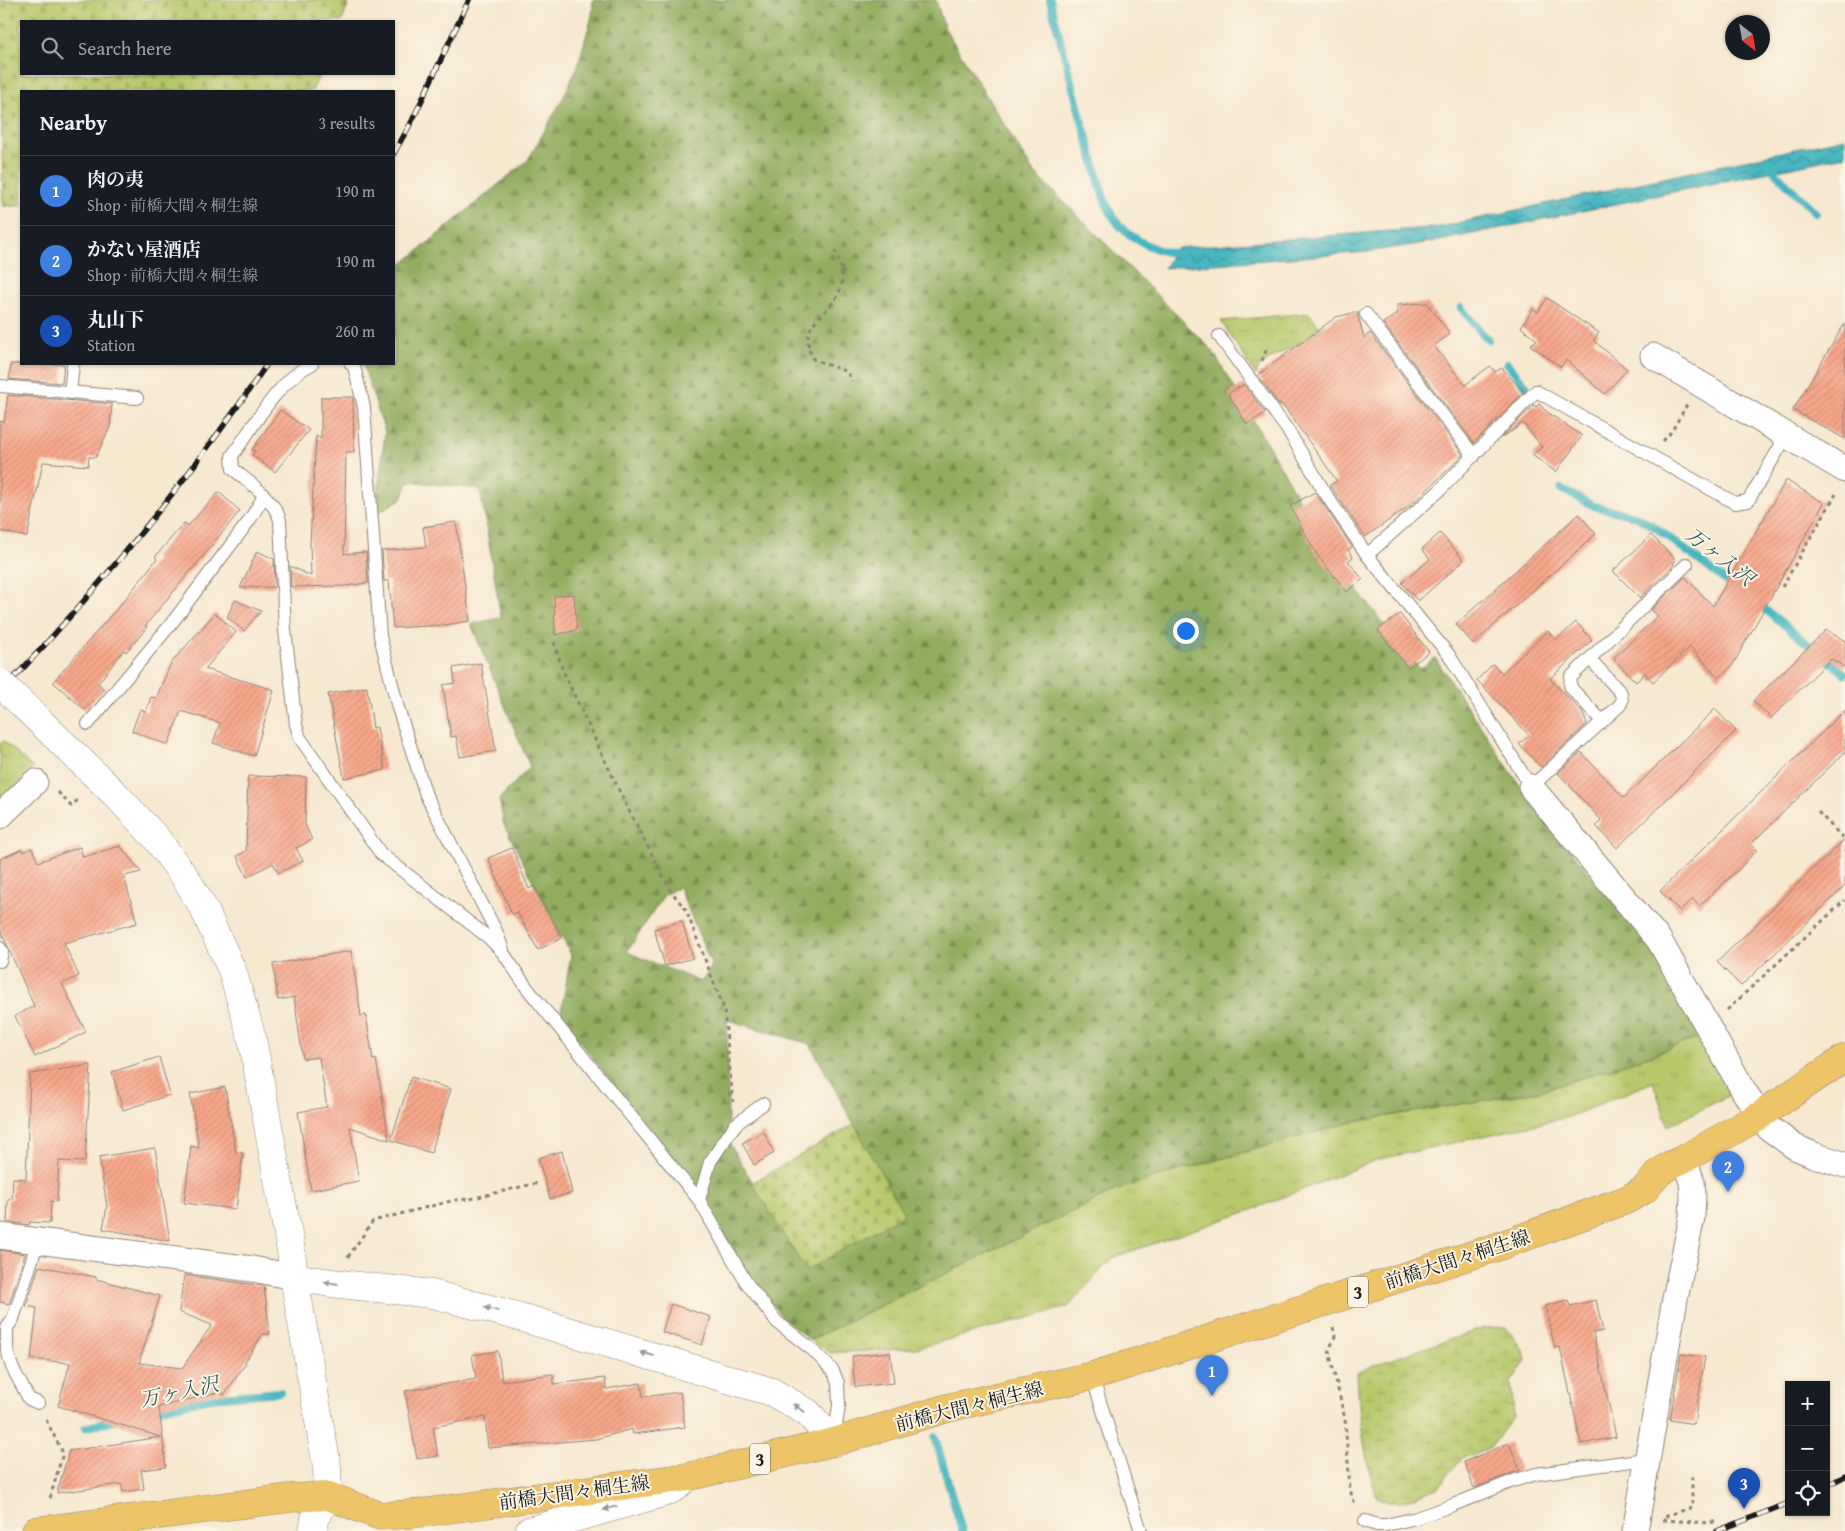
<!DOCTYPE html>
<meta charset="utf-8">
<style>
body{margin:0;font-family:"Gentium Book Plus","Noto Serif JP",serif;background:#20242c;color:#f1f3f6}
.controls{position:absolute;right:15px;bottom:15px;display:grid;overflow:hidden;border-radius:0px;box-shadow:0 1px 4px #0004}
.controls button{width:45px;height:45px;display:grid;place-items:center;padding:0;border:0;border-bottom:1px solid #363941;background:#171b24;color:#f1f3f6;font:25px sans-serif}
.compass{position:absolute;left:1725px;top:15px;width:45px;height:45px;border-radius:50%;background:#171b24;box-shadow:0 1px 4px #0004;rotate:149deg}
.you{position:absolute;left:1185px;top:630px;width:18px;height:18px;margin:-12px;border:4px solid #fff;border-radius:50%;background:#1a73e8;box-shadow:0 0 0 8px #1a73e833}
.badge{display:grid;place-items:center;width:32px;height:32px;border-radius:50%;background:#0b8043;color:#fff;font-size:16px;font-weight:700}
.pin{position:absolute;translate:-50% -41px;filter:drop-shadow(0 1px 2px #0008)}
.pin::after{content:'';position:absolute;top:26px;width:18px;height:15px;background:inherit;clip-path:polygon(0 0,100% 0,50% 100%)}
.list{margin:0;padding:0;list-style:none}
h2{display:flex;justify-content:space-between;align-items:center;height:65px;margin:0;padding:0 20px;font-size:21px}
h2 small{font-size:16px;font-weight:400;color:#9ea1a6}
.list li{display:grid;grid-template-columns:32px 1fr auto;gap:15px;align-items:center;box-sizing:border-box;height:70px;padding:0 20px;border-top:1px solid #363941}
.list b{display:block;font-size:19px;white-space:nowrap}
.list p{margin:0;font-size:16px;white-space:nowrap;color:#9ea1a6}
.list em{font-size:16px;font-style:normal;color:#9ea1a6}
.icon{flex:none;width:28px;height:28px;fill:none;stroke:currentColor;stroke-width:2;stroke-linecap:round;stroke-linejoin:round}
.map{position:relative;flex:none;width:1845px;height:1531px;overflow:hidden}
.search{position:absolute;background:#171b24;box-shadow:0 1px 4px #0004;left:20px;top:20px;width:375px;height:55px;display:flex;align-items:center;gap:12px;box-sizing:border-box;padding:0 18px;border-radius:0px;color:#9ea1a6;font-size:19px}
.panel{position:absolute;background:#171b24;box-shadow:0 1px 4px #0004;left:20px;top:90px;width:375px;height:275px;border-radius:0px}
.map>svg:first-child{display:block}
</style>
<div class="map">
<svg width="1845" height="1531" viewBox="0 0 1845 1531">
<defs>
<pattern id="grass-tufts" width="24" height="20" patternUnits="userSpaceOnUse" patternTransform="scale(1.25)"><rect width="24" height="20" fill="#b7c76a"/><path d="M3 7l-1-3M5 7V3M7 7l1-3M15 17l-1-3M17 17v-4M19 17l1-3" fill="none" stroke="#9daa5b"/></pattern>
<pattern id="forest-firs" width="22" height="20" patternUnits="userSpaceOnUse" patternTransform="scale(1.25)"><rect width="22" height="20" fill="#91ac5e"/><path d="M5 1l3.5 6h-7zM16 11l3.5 6h-7z" fill="#768b4d"/></pattern>
<pattern id="wetland-marsh" width="20" height="14" patternUnits="userSpaceOnUse" patternTransform="scale(1.25)"><rect width="20" height="14" fill="#b7c76a"/><path d="M1 5h8M5 5V1M11 12h8M15 12V8" fill="none" stroke="#9daa5b"/></pattern>
<pattern id="cemetery-stones" width="16" height="16" patternUnits="userSpaceOnUse" patternTransform="scale(1.25)"><rect width="16" height="16" fill="#b7c76a"/><path d="M2 7V4a2 2 0 0 1 4 0v3zM10 15v-3a2 2 0 0 1 4 0v3z" fill="#9daa5b"/></pattern>
<pattern id="park-crowns" width="20" height="18" patternUnits="userSpaceOnUse" patternTransform="scale(1.25)"><rect width="20" height="18" fill="#b7c76a"/><path d="M2 6a3 3 0 1 1 6 0M12 15a3 3 0 1 1 6 0" fill="none" stroke="#9daa5b"/></pattern>
<pattern id="water-waves" width="16" height="10" patternUnits="userSpaceOnUse" patternTransform="scale(1.25)"><rect width="16" height="10" fill="#47b6c0"/><path d="M0 5q4-4 8 0t8 0" fill="none" stroke="#3a939b"/></pattern>
<pattern id="building-hatch" width="6" height="6" patternUnits="userSpaceOnUse" patternTransform="scale(1.25)"><rect width="6" height="6" fill="#f6a68a"/><path d="M-1 1l2-2M0 6l6-6M5 7l2-2" fill="none" stroke="#d28e76"/></pattern>
</defs>
<rect width="100%" height="100%" fill="#fcf5e5"/>
<filter id="ink" filterUnits="userSpaceOnUse"><feTurbulence type="fractalNoise" baseFrequency=".02" numOctaves="2"/><feDisplacementMap in="SourceGraphic" scale="10" xChannelSelector="R" yChannelSelector="G"/><feConvolveMatrix kernelMatrix="1 2 1 2 8 2 1 2 1" color-interpolation-filters="sRGB"/></filter>
<filter id="wash" filterUnits="userSpaceOnUse"><feTurbulence type="fractalNoise" baseFrequency=".0096" numOctaves="4" result="noise"/><feDisplacementMap in="SourceGraphic" scale="20" xChannelSelector="R" yChannelSelector="G"/><feGaussianBlur stdDeviation="1.12" result="paint"/><feColorMatrix in="noise" values="0 0 0 0 0 0 0 0 0 0 0 0 0 0 0 0 0 1.4 0 .05"/><feComposite in="paint" operator="in"/></filter>
<g filter="url(#wash)">
<rect width="100%" height="100%" fill="#f7e8d0"/>
<!-- grass -->
<g fill="url(#grass-tufts)" stroke="#6a7243">
<polygon points="4,741 33,768 0,801 0,744"/>
<polygon points="1703,1036 1730,1095 1668,1126 1653,1082 1569,1117 1376,1160 1254,1209 1112,1258 1068,1307 918,1348 831,1353 810,1340 1112,1192 1149,1179 1352,1122 1540,1091 1643,1058"/>
</g>
<!-- forest -->
<path fill="url(#forest-firs)" stroke="#56643d" fill-rule="evenodd" d="M593,0h343l8,27 89,144 179,179 73,124 38,73 97,122 15,-11 100,150 114,136 54,92 -60,22 -103,33 -188,31 -203,57 -37,13 -302,148 -28,-23 -31,-39 -59,-96 -132,-165 11,-62 -67,-130 -5,-26 31,-32 -59,-143 30,-6 -21,-129 -71,-8 -7,17 -27,17 10,-83 -22,-68h31v-93l134,-111 35,-62 14,-30 15,-52zM679,887l33,79 -11,16 -74,-30 37,-57zM727,1020l83,24 93,170 -97,57 -78,-130z"/>
<!-- wetland -->
<path fill="url(#wetland-marsh)" stroke="#6a7243" d="M1506,1327l18,24 2,10 -15,21 3,34 -23,31 -30,12 -24,29 -36,14h-14l-10,-5c-13,-40 -18,-81 -20,-124l17,-8 110,-37z"/>
<!-- cemetery -->
<g fill="url(#cemetery-stones)" stroke="#6a7243">
<polygon points="0,0 350,0 342,21 21,21 21,74 320,74 312,91 21,91 21,206 3,206"/>
<polygon points="854,1124 904,1214 806,1271 752,1183"/>
</g>
<!-- park -->
<polygon fill="url(#park-crowns)" stroke="#6a7243" points="1309,313 1322,330 1260,365 1256,375 1221,321"/>
<!-- water -->
<polygon fill="url(#water-waves)" stroke="#32696e" points="1845,138 1845,156 1439,241 1367,252 1164,268 1176,248 1440,227"/>
<g fill="none" stroke-linecap="round" stroke-linejoin="round">
<!-- stream -->
<g stroke="#47b6c0" stroke-width="8">
<path d="M1050,0c14,53 27,106 43,159 6,22 11,49 26,66 13,14 42,30 61,28"/>
<polyline points="1769,166 1816,213"/>
<polyline points="1461,308 1488,340"/>
<polyline points="1507,363 1526,386"/>
<polyline points="1561,489 1594,506 1635,516 1655,527 1735,588"/>
<polyline points="1757,603 1845,674"/>
<polyline points="151,1411 211,1398 280,1392"/>
<polyline points="85,1428 118,1419"/>
<polyline points="935,1437 962,1531"/>
</g>
</g>
<g id="blocks">
<!-- building -->
<g fill="url(#building-hatch)">
<polygon points="1547,298 1599,333 1593,340 1627,369 1605,394 1566,360 1561,367 1530,345 1537,340 1521,327 1533,309 1538,312"/>
<polygon points="1427,303 1450,334 1434,346 1465,385 1490,366 1495,372 1502,368 1524,392 1474,443 1383,323 1397,314 1397,305"/>
<polygon points="1357,312 1364,338 1370,333 1463,455 1411,505 1365,537 1330,485 1337,481 1288,412 1281,404 1279,405 1258,375 1336,317"/>
<polygon points="1845,323 1845,439 1793,410"/>
<polygon points="11,364 64,364 62,383 9,379"/>
<polygon points="1244,384 1265,413 1247,424 1228,394"/>
<polygon points="8,395 112,404 110,427 96,457 89,457 88,466 43,462 27,537 0,531 0,421 4,422"/>
<polygon points="321,397 353,397 354,452 346,452 344,554 366,552 368,583 345,586 291,587 290,566 311,576 310,543 316,436 321,439"/>
<polygon points="1539,404 1547,412 1582,436 1556,472 1532,455 1542,447 1523,423 1501,438 1534,405 1536,407"/>
<polygon points="280,410 309,430 275,472 252,455 255,451 252,450"/>
<polygon points="1786,480 1824,503 1732,666 1719,678 1690,647 1653,682 1645,673 1636,682 1613,658 1658,616 1651,610 1685,577 1713,606"/>
<polygon points="219,492 240,511 145,626 147,628 126,652 124,650 98,683 104,689 85,710 53,682 126,598 157,559 155,557 184,523 188,526"/>
<polygon points="1315,492 1352,547 1348,550 1353,557 1348,561 1363,579 1347,592 1317,555 1290,506"/>
<polygon points="1579,514 1596,534 1473,644 1456,624"/>
<polygon points="456,522 470,621 446,625 393,628 389,581 384,581 382,551 426,547 423,527"/>
<polygon points="1440,533 1464,560 1418,601 1402,583 1430,559 1422,549"/>
<polygon points="1651,535 1676,560 1673,563 1674,565 1640,598 1613,571"/>
<polygon points="257,551 274,559 275,587 240,588"/>
<polygon points="574,594 577,630 555,635 554,596"/>
<polygon points="235,600 261,611 244,631 227,617"/>
<polygon points="215,613 236,632 205,669 274,690 254,756 213,743 220,723 181,711 168,745 132,731 140,709 146,712 151,697 156,698 171,663"/>
<polygon points="1400,614 1429,652 1408,668 1378,630"/>
<polygon points="1576,622 1592,640 1550,679 1582,712 1587,724 1541,767 1519,744 1529,735 1477,680 1493,664 1502,673 1548,631 1556,640"/>
<polygon points="1826,630 1845,641 1845,667 1831,659 1771,718 1753,701"/>
<polygon points="481,663 496,751 460,757 456,736 451,737 443,685 455,683 453,668"/>
<polygon points="367,687 373,728 377,727 385,770 344,778 328,694"/>
<polygon points="1715,709 1736,731 1617,848 1596,826 1601,820 1558,773 1581,752 1624,798"/>
<polygon points="1845,710 1845,752 1751,844 1757,850 1741,867 1699,906 1693,899 1680,911 1660,891"/>
<polygon points="248,776 306,777 305,824 312,840 296,848 303,861 278,873 273,863 247,877 237,856 246,851"/>
<polygon points="1845,839 1845,886 1741,986 1717,962"/>
<polygon points="120,846 141,872 124,876 137,923 64,943 79,976 62,984 86,1032 35,1057 15,1016 34,1006 0,929 0,859 22,849 24,852 32,848 38,862 80,847 83,857"/>
<polygon points="512,848 529,889 534,886 562,938 538,950 517,912 512,914 488,858"/>
<polygon points="682,921 693,958 665,966 654,929"/>
<polygon points="351,951 361,1016 366,1015 373,1060 376,1059 389,1140 350,1127 359,1181 311,1190 298,1112 327,1107 319,1057 303,1059 294,997 278,1000 273,964"/>
<polygon points="159,1057 170,1095 123,1110 112,1072"/>
<polygon points="91,1065 85,1162 59,1161 57,1202 51,1201 50,1223 30,1222 29,1225 7,1222 8,1200 12,1199 13,1178 26,1179 30,1074"/>
<polygon points="411,1077 451,1089 431,1153 391,1140"/>
<polygon points="225,1087 236,1152 243,1153 236,1209 184,1203 191,1146 199,1148 190,1094"/>
<polygon points="764,1132 774,1153 754,1165 742,1143"/>
<polygon points="155,1148 170,1241 103,1229 107,1206 99,1157"/>
<polygon points="562,1151 572,1193 550,1199 538,1158"/>
<polygon points="0,1250 25,1254 9,1304 0,1302"/>
<polygon points="39,1266 96,1277 96,1279 160,1296 139,1363 182,1368 212,1325 179,1312 184,1275 264,1286 270,1334 263,1334 245,1362 246,1363 224,1395 220,1392 159,1407 166,1467 141,1470 144,1489 123,1492 121,1484 57,1493 69,1451 161,1437 58,1406 70,1363 31,1359 37,1308 26,1306"/>
<polygon points="1568,1300 1570,1306 1596,1300 1603,1331 1593,1333 1616,1437 1581,1444 1560,1347 1555,1348 1545,1306"/>
<polygon points="671,1304 711,1317 702,1345 662,1332"/>
<polygon points="498,1351 502,1381 553,1374 554,1384 605,1378 606,1389 641,1383 643,1397 680,1392 685,1427 633,1434 632,1429 596,1439 488,1448 485,1417 433,1427 438,1456 417,1459 405,1391 476,1379 472,1355"/>
<polygon points="890,1352 894,1383 855,1387 852,1356"/>
<polygon points="1681,1354 1705,1357 1694,1424 1670,1420"/>
<polygon points="1509,1443 1520,1470 1474,1488 1464,1462"/>
</g>
</g>
</g>
<g filter="url(#ink)">
<use href="#blocks" fill-opacity="0" stroke="#8a8276" stroke-width="1"/>
<g fill="none" stroke-linecap="round" stroke-linejoin="round">
<defs>
<g id="service">
<polyline points="1366,314 1474,456"/>
<polyline points="1219,336 1289,432 1327,496 1367,555 1449,655 1531,787 1620,705 1622,701 1621,693 1590,659"/>
<path d="M312,364c-34,16 -58,62 -80,92l1,13c16,13 41,30 47,51l5,110 11,95 4,13 81,116 108,84 15,16 23,34 172,212 47,82 31,40 37,29 19,20 5,12 1,22 -5,35"/>
<polyline points="351,364 354,366 364,407 380,636 398,708 426,795 496,931 503,950"/>
<polyline points="0,386 137,398"/>
<polyline points="70,393 73,364"/>
<polyline points="1367,555 1438,492 1536,391 1735,503 1748,501 1787,435"/>
<polyline points="1602,721 1572,689 1570,685 1571,677 1687,564"/>
<polyline points="88,724 171,624 249,521 264,496"/>
<polyline points="0,948 2,952 0,961"/>
<polyline points="699,1200 710,1162 735,1125 763,1104"/>
<polyline points="38,1241 13,1319 7,1328 7,1350 12,1367 29,1399 38,1403"/>
<polyline points="1092,1376 1141,1531"/>
<polyline points="1365,1521 1377,1525 1386,1525 1416,1518 1453,1505 1513,1481 1536,1474 1646,1459"/>
</g>
<g id="minor">
<polyline points="1653,356 1845,470"/>
<polyline points="1531,787 1659,940 1745,1093 1769,1128 1795,1147 1814,1155 1845,1165"/>
<polyline points="0,816 35,782"/>
<polyline points="0,1236 252,1269 294,1277"/>
<polyline points="1635,1531 1675,1299 1692,1217 1693,1195 1692,1182 1684,1159"/>
</g>
<g id="tertiary">
<polyline points="21,703 117,796 156,838 187,880 204,909 232,970 252,1038 291,1251 294,1277 327,1467 328,1496 315,1519 313,1531"/>
<polyline points="294,1277 331,1283 432,1294 513,1315 772,1392 808,1413 834,1442"/>
<polyline points="529,1531 666,1492 676,1487 687,1477"/>
</g>
<polyline id="primary" points="36,1531 290,1498 328,1496 380,1516 412,1514 687,1477 834,1442 951,1407 1092,1376 1494,1248 1626,1200 1644,1190 1658,1174 1670,1165 1684,1159 1759,1116 1845,1058"/>
</defs>
<!-- service casing -->
<use href="#service" stroke="#8a8276" stroke-width="14"/>
<!-- minor casing -->
<use href="#minor" stroke="#8a8276" stroke-width="27"/>
<!-- tertiary casing -->
<use href="#tertiary" stroke="#8a8276" stroke-width="29"/>
<!-- primary casing -->
<use href="#primary" stroke="#8a8276" stroke-width="29"/>
<!-- path -->
<g stroke="#8a8276" stroke-width="3" stroke-dasharray="4 4" stroke-linecap="butt">
<path d="M835,250c3,9 9,21 7,31 -4,36 -49,36 -29,78l34,13 5,9"/>
<polyline points="1262,361 1268,346"/>
<polyline points="1663,441 1671,432 1687,405"/>
<polyline points="1782,587 1836,494"/>
<polyline points="554,642 563,671 625,803 671,891 686,910 724,1009 733,1102"/>
<polyline points="58,792 71,806 80,798"/>
<polyline points="1818,812 1845,840"/>
<polyline points="1727,1010 1845,900"/>
<polyline points="348,1257 373,1221 455,1200 470,1199 537,1183"/>
<polyline points="1333,1327 1335,1336 1329,1351 1345,1419 1350,1490 1355,1504"/>
<polyline points="46,1420 63,1453 49,1502"/>
<polyline points="1666,1517 1667,1515 1692,1508 1692,1476"/>
<polyline points="1663,1520 1710,1523 1716,1521"/>
</g>
<!-- service -->
<use href="#service" stroke="#fff" stroke-width="12"/>
<!-- minor -->
<use href="#minor" stroke="#fff" stroke-width="25"/>
<!-- tertiary -->
<use href="#tertiary" stroke="#fff" stroke-width="28"/>
<!-- primary -->
<use href="#primary" stroke="#eec469" stroke-width="28"/>
<defs>
<g id="rail">
<polyline points="394,153 412,121 469,0"/>
<path d="M0,693c98,-103 187,-211 267,-329"/>
<polyline points="1826,1486 1845,1476"/>
<polyline points="1717,1531 1789,1503"/>
</g>
</defs>
<!-- rail casing -->
<use href="#rail" stroke="#1c1c1c" stroke-width="5.5"/>
<!-- rail -->
<use href="#rail" stroke="#fcf5e5" stroke-width="4" stroke-dasharray="11" stroke-linecap="butt"/>
<defs>
<polyline id="tertiary-bridge" points="0,683 21,703"/>
</defs>
<!-- tertiary-bridge casing -->
<use href="#tertiary-bridge" stroke="#8a8276" stroke-width="29" stroke-linecap="butt"/>
<!-- tertiary-bridge -->
<use href="#tertiary-bridge" stroke="#fff" stroke-width="28"/>
</g>
<!-- one-way arrows -->
<defs><path id="oneway-solid" d="M-6-.8H1V-3.2L6.5 0L1 3.2V.8H-6Z" transform="scale(1.25)"/></defs>
<g fill="#999">
<use href="#oneway-solid" transform="translate(331 1283) rotate(-173)"/>
<use href="#oneway-solid" transform="translate(491 1309) rotate(-164)"/>
<use href="#oneway-solid" transform="translate(647 1354) rotate(-164)"/>
<use href="#oneway-solid" transform="translate(799 1408) rotate(-147)"/>
<use href="#oneway-solid" transform="translate(610 1508) rotate(164)"/>
</g>
</g>
<g text-anchor="middle" dominant-baseline="central" stroke-width="4" stroke-linejoin="round" paint-order="stroke">
<!-- shield labels -->
<g fill="#fcf5e5" stroke="#5f5d58" stroke-width="1">
<rect x="1348" y="1276.5" width="20" height="31" rx="4"/>
<rect x="750" y="1443.5" width="20" height="31" rx="4"/>
</g>
<g font-size="18" font-weight="bold" fill="#1c1c1c">
<text x="1358" y="1292">3</text>
<text x="760" y="1459">3</text>
</g>
<!-- street labels -->
<g font-size="19" fill="#1c1c1c" stroke="#fcf5e5">
<text transform="translate(1457 1259) rotate(-18)">前橋大間々桐生線</text>
<text transform="translate(969 1406) rotate(-14)">前橋大間々桐生線</text>
<text transform="translate(574 1492) rotate(-8)">前橋大間々桐生線</text>
</g>
<!-- water labels -->
<g font-size="20" font-style="italic" fill="#2d5a5e" stroke="#fcf5e5">
<text transform="translate(1720 556) rotate(38)">万ヶ入沢</text>
<text transform="translate(179 1391) rotate(-12)">万ヶ入沢</text>
</g>
</g>
</svg>
<div class="controls">
<button>+</button>
<button>−</button>
<button><svg class="icon" aria-label="locate" viewBox="0 0 24 24"><circle cx="12" cy="12" r="6"/><path d="M12 2v4M12 18v4M2 12h4M18 12h4"/></svg></button>
</div>
<svg class="compass" viewBox="-18 -18 36 36"><path d="M0-13l5 13h-10z" fill="#e53935"/><path d="M0 13l5-13h-10z" fill="#9ea1a6"/></svg>
<div class="you"></div>
<div class="pin badge" style="left:1212px;top:1396px;background:#3f7fe0">1</div>
<div class="pin badge" style="left:1728px;top:1192px;background:#3f7fe0">2</div>
<div class="pin badge" style="left:1744px;top:1509px;background:#1a4fb4">3</div>
<div class="search"><svg class="icon" aria-label="search" viewBox="0 0 24 24"><circle cx="10" cy="10" r="6"/><path d="M15 15l6 6"/></svg>Search here</div>
<section class="panel">
<h2>Nearby<small>3 results</small></h2>
<ul class="list">
<li><span class="badge" style="background:#3f7fe0">1</span><div><b>肉の夷</b><p>Shop · 前橋大間々桐生線</p></div><em>190 m</em></li>
<li><span class="badge" style="background:#3f7fe0">2</span><div><b>かない屋酒店</b><p>Shop · 前橋大間々桐生線</p></div><em>190 m</em></li>
<li><span class="badge" style="background:#1a4fb4">3</span><div><b>丸山下</b><p>Station</p></div><em>260 m</em></li>
</ul>
</section>
</div>
